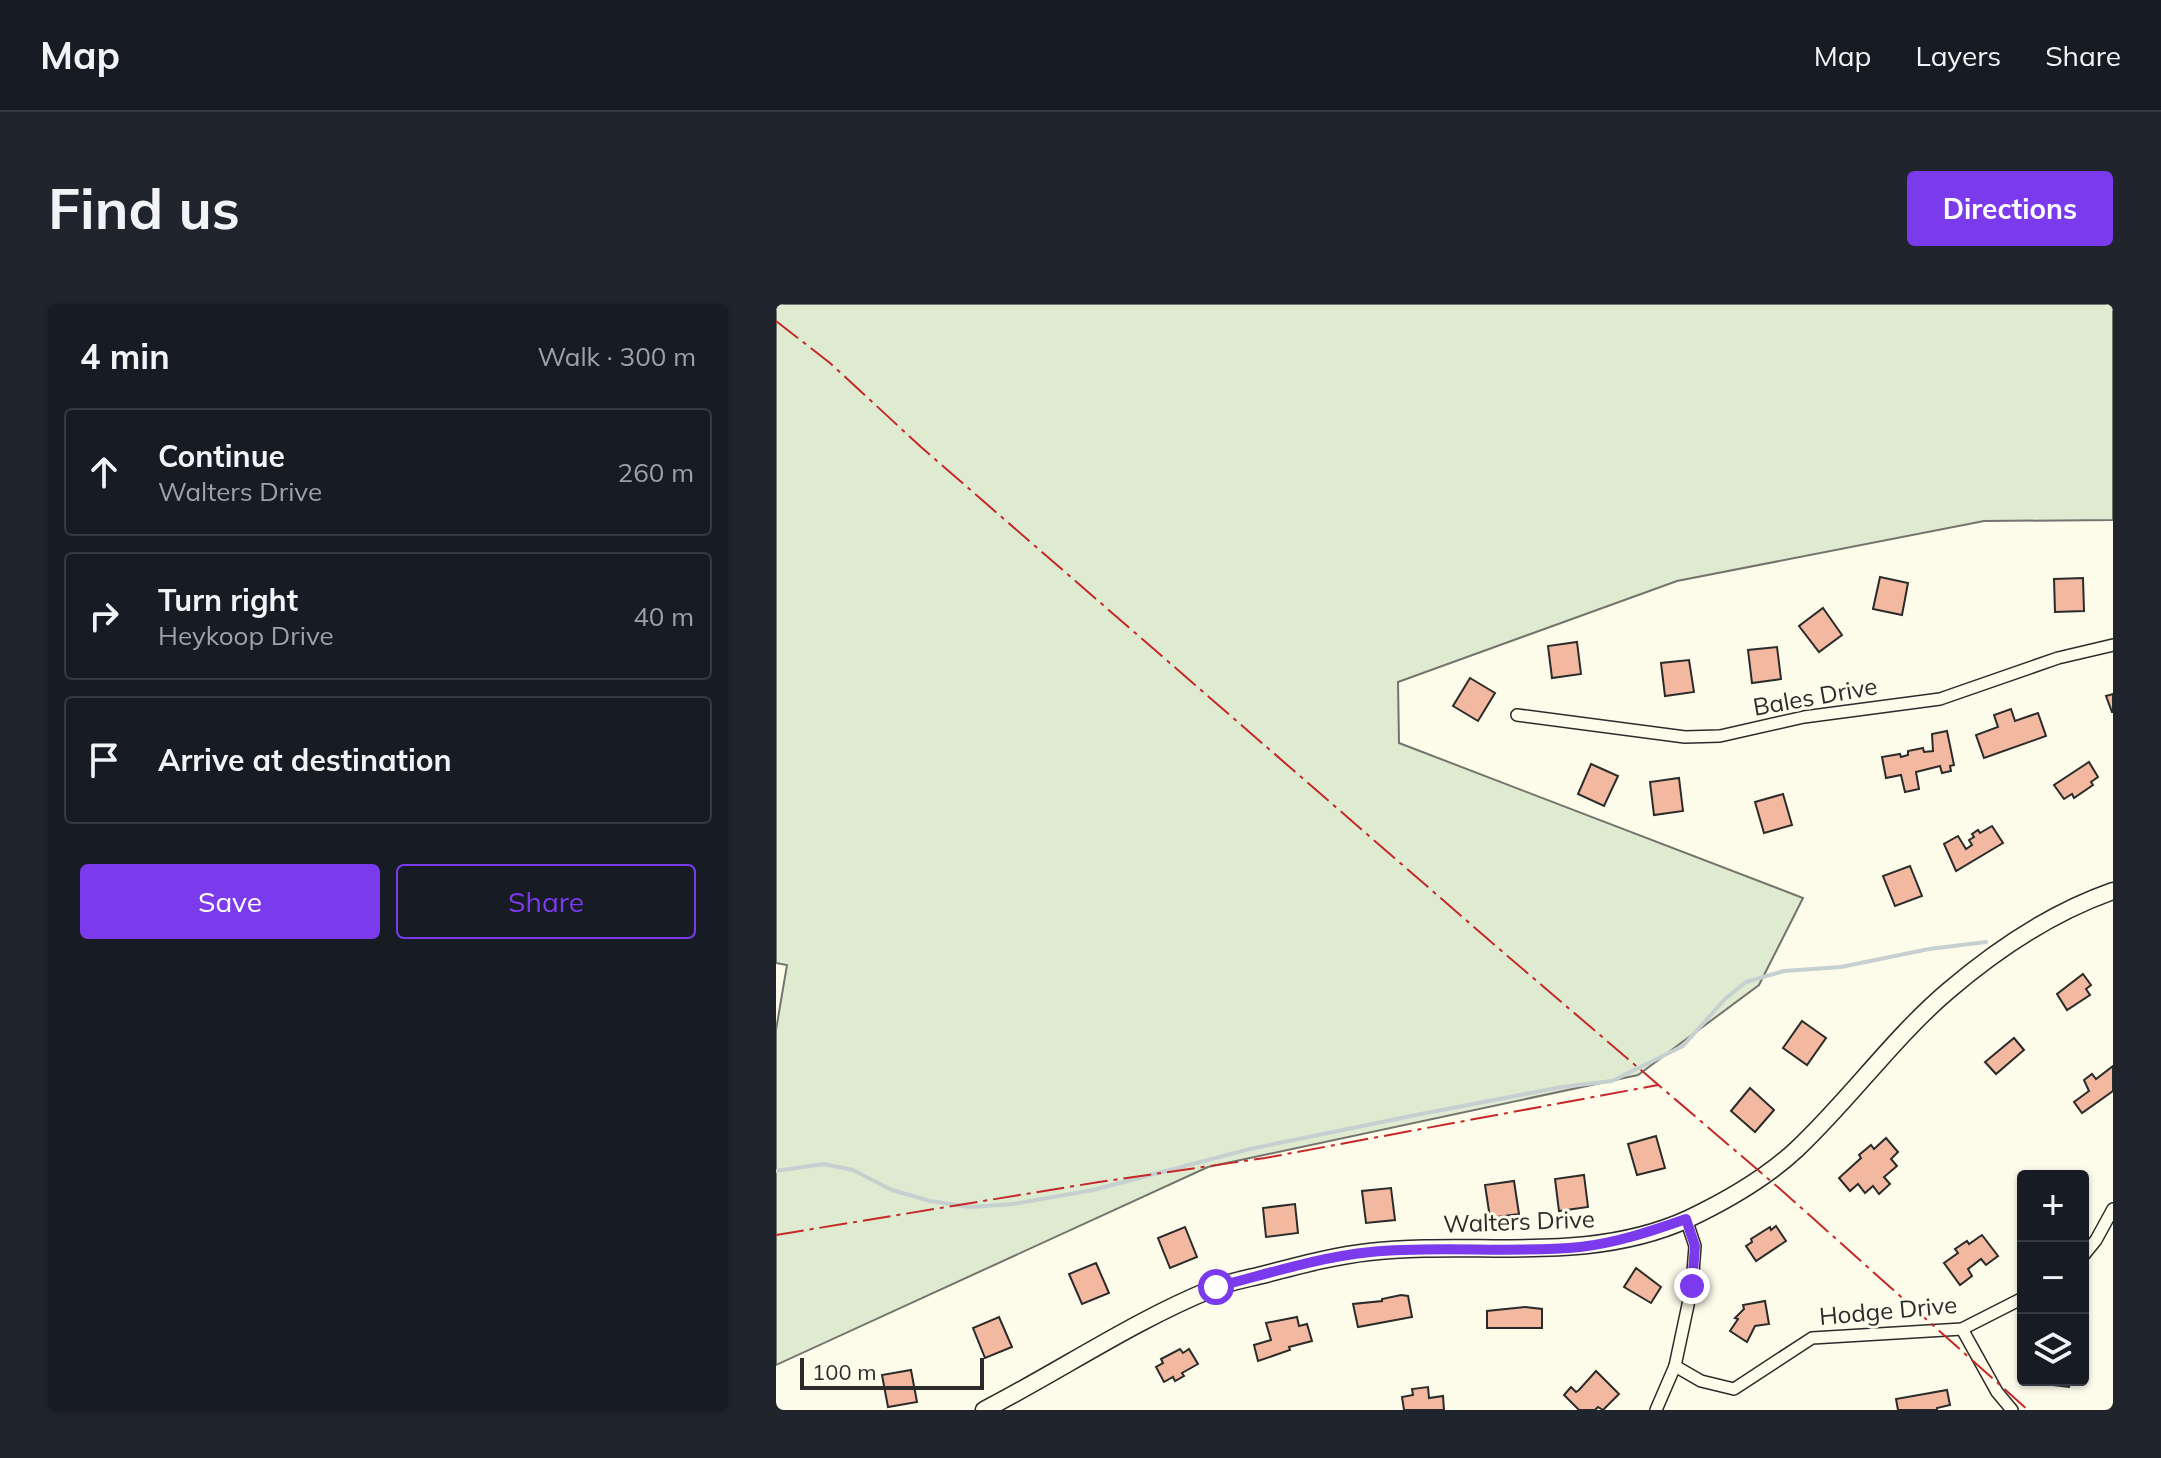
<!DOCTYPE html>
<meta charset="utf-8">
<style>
body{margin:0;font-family:Mulish,sans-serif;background:#20242c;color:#f1f3f6}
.controls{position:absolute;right:24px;bottom:24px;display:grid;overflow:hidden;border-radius:8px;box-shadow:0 2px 6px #0004}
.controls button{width:72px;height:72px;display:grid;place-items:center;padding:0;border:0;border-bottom:2px solid #363941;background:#171b24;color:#f1f3f6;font:40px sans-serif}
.scale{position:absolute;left:24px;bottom:20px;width:184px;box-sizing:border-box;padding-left:8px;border:4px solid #2b2b2b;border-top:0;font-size:22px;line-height:28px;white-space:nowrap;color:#2b2b2b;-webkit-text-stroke:6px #fdfbea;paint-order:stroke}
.stop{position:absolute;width:24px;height:24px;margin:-18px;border:6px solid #7c3aed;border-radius:50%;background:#fff}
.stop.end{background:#7c3aed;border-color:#fff;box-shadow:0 2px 8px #0008}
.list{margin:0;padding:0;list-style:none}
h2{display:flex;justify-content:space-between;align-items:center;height:104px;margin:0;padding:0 32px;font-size:34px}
h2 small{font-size:26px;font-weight:400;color:#9ea1a6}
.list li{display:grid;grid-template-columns:52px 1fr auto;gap:24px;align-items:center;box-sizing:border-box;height:128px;margin:0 16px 16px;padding:0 16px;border:2px solid #363941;border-radius:8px}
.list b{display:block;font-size:30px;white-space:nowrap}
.list p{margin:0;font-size:26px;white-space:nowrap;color:#9ea1a6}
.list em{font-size:26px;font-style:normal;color:#9ea1a6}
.actions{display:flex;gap:16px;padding:24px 32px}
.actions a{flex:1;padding:18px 0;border:2px solid #7c3aed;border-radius:8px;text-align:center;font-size:28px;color:#7c3aed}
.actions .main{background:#7c3aed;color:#fff}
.icon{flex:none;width:44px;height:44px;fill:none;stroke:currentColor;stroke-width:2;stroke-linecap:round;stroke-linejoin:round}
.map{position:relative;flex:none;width:1337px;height:1106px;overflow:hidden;border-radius:8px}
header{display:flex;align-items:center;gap:48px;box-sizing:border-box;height:112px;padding:0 40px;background:#171b24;border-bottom:2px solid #363941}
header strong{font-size:38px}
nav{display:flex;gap:44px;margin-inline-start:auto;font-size:28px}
.intro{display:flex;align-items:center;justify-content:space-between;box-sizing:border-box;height:192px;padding:0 48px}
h1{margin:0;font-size:56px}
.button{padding:20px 36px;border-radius:8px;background:#7c3aed;color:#fff;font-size:28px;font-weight:700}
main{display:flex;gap:48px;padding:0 48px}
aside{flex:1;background:#171b24;border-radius:8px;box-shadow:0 2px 6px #0004}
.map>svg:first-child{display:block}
</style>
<header>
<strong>Map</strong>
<nav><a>Map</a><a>Layers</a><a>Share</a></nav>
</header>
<div class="intro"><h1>Find us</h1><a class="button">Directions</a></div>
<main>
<aside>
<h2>4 min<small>Walk · 300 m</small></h2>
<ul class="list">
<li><svg class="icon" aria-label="ahead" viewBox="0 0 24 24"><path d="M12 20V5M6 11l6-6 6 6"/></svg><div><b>Continue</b><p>Walters Drive</p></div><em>260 m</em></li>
<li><svg class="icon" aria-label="right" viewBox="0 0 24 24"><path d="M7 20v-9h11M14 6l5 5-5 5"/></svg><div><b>Turn right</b><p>Heykoop Drive</p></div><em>40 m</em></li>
<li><svg class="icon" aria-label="arrive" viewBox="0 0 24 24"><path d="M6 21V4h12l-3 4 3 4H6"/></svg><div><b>Arrive at destination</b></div></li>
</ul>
<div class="actions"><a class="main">Save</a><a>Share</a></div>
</aside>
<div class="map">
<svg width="1337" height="1106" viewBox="0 0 1337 1106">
<rect width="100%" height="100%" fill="#fdfbea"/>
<!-- green -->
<polygon fill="#deebd1" stroke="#74746e" stroke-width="2" points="0,0 1337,0 1337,216 1208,217 901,277 622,378 623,439 1027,594 983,681 862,771 432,863 0,1061 0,726 11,661 0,659"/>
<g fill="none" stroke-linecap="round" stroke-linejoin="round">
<!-- stream -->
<polyline stroke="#c7d0d0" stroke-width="4" points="0,867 48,860 77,866 116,886 154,897 194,903 237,900 317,886 474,845 645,810 786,783 836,777 907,742 949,695 970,678 1008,667 1065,663 1153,645 1210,638"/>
</g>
<!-- building -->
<g fill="#f2b8a0" stroke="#2b2b2b" stroke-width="2">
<polygon points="1104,273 1132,279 1126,311 1097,305"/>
<polygon points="1307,274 1308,307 1279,308 1278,275"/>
<polygon points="1047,304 1066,331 1043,348 1023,322"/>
<polygon points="801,338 805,370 776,374 772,342"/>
<polygon points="1001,343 1005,375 976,379 972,346"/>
<polygon points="913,356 918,388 889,392 885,359"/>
<polygon points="694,374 719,389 702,417 677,402"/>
<polygon points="1337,390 1337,408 1336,408 1330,392"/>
<polygon points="1235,405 1239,417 1262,409 1270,432 1208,454 1200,431 1222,423 1218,411"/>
<polygon points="1171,427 1178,461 1174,462 1175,467 1166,469 1164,462 1140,468 1143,485 1129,488 1125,471 1110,474 1106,453 1124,450 1125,453 1132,451 1132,447 1147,444 1148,448 1157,447 1156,430"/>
<polygon points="1313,458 1322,473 1315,478 1317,481 1298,494 1296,490 1288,495 1278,481"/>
<polygon points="815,460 842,472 828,502 802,490"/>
<polygon points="903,474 907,507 878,511 874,478"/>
<polygon points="1007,490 1016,521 988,529 979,498"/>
<polygon points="1216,522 1227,539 1180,567 1168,540 1182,532 1190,545 1196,541 1193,536 1198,533 1196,530 1202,526 1204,529"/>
<polygon points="1134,562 1146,592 1119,602 1107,572"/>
<polygon points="1307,670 1315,681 1310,685 1314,691 1291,706 1281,690"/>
<polygon points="1026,717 1050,734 1031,761 1007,744"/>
<polygon points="1238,734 1248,746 1220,770 1209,758"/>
<polygon points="1337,762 1337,787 1306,809 1298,798 1313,787 1308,776 1316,770 1320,775"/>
<polygon points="974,784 998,806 979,828 955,807"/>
<polygon points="880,832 889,864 861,871 852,840"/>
<polygon points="1110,834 1122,848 1115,855 1121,862 1108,873 1114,880 1103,890 1097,882 1089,889 1082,880 1074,887 1063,874 1085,854 1083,851 1095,841 1098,845"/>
<polygon points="808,871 812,903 783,907 779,875"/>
<polygon points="738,877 743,910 714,914 709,881"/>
<polygon points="615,884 619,916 590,919 586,887"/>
<polygon points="519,900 522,929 490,933 487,904"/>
<polygon points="1000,922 1010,937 980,957 970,942 976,938 975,935 994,923 995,926"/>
<polygon points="409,923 421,953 394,964 382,934"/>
<polygon points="1206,931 1222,952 1210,961 1205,955 1192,965 1196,972 1184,981 1168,959 1182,949 1179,945 1191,937 1193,940"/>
<polygon points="320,959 333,989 306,1000 293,970"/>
<polygon points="860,964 885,983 875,999 848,983"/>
<polygon points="625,991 632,992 636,1013 582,1023 577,1000 606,997 606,995"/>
<polygon points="989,997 993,1020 979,1022 971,1038 954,1027 962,1015 959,1014 968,1005 967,1001"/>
<polygon points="749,1003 766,1005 766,1024 711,1024 711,1007"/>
<polygon points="223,1013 236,1043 209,1054 197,1024"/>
<polygon points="521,1013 523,1022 531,1020 536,1037 513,1043 514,1046 482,1057 478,1041 495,1036 490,1019"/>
<polygon points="404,1045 407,1049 413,1045 422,1060 406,1069 408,1072 399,1077 397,1073 388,1078 380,1063 387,1059 385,1055"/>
<polygon points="135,1066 141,1098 112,1103 106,1071"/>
<polygon points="820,1067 843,1090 827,1106 822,1103 819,1106 803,1106 788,1091 795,1083 800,1088 803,1086"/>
<polygon points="1269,1076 1294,1076 1293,1083 1269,1080"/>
<polygon points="652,1083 653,1094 667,1092 668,1106 628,1106 626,1093 637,1091 636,1085"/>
<polygon points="1171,1086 1174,1101 1161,1104 1161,1106 1122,1106 1120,1095"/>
</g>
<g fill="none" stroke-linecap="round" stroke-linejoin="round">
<defs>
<g id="street">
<polyline points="741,411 909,433 944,432 1028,413 1164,395 1282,354 1337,341"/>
<polyline points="1307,952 1320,936 1337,905"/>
<polyline points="1186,1025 1221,1088 1236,1106"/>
<polyline points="899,1062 925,1077 958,1085 1036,1034 1186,1025 1247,994"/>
<polyline points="880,1106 899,1062 916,982 919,942 910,915"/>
</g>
<path id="secondary" d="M208,1106c76,-39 149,-89 228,-121 16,-7 34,-10 50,-14 35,-9 71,-19 107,-23 106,-12 218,13 319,-33 38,-18 78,-41 109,-70 53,-50 96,-111 151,-158 49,-42 105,-79 165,-100"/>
</defs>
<!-- street casing -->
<use href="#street" stroke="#2b2b2b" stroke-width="14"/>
<!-- secondary casing -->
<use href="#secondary" stroke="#2b2b2b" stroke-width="19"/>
<!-- street -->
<use href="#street" stroke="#fdfbea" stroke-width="11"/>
<!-- secondary -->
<use href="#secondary" stroke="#fdfbea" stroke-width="16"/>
<!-- power -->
<g stroke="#c62828" stroke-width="2" stroke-dasharray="28 6 4 6" stroke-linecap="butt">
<polyline points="0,17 54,59 145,143 721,643 1003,884 1252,1106"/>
<polyline points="0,931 323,878 489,854 882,781"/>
</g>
</g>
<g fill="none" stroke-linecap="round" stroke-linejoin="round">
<!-- route -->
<path stroke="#7c3aed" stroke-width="10" d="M440,983c51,-13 103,-30 155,-35 70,-7 139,2 209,-5 36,-4 72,-16 106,-28l9,27 -3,40"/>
</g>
<g text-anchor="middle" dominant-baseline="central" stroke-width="6" stroke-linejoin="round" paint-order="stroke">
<!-- street labels -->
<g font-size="24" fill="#2b2b2b" stroke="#fdfbea">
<text transform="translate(1039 392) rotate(-10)">Bales Drive</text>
<text transform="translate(743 917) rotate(-2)">Walters Drive</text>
<text transform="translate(1112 1006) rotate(-5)">Hodge Drive</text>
</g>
</g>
</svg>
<div class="controls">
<button>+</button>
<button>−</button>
<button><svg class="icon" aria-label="layers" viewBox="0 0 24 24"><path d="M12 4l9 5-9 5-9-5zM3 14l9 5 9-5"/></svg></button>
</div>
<div class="scale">100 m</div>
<div class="stop" style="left:440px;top:983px"></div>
<div class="stop end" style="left:916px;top:982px"></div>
</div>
</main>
